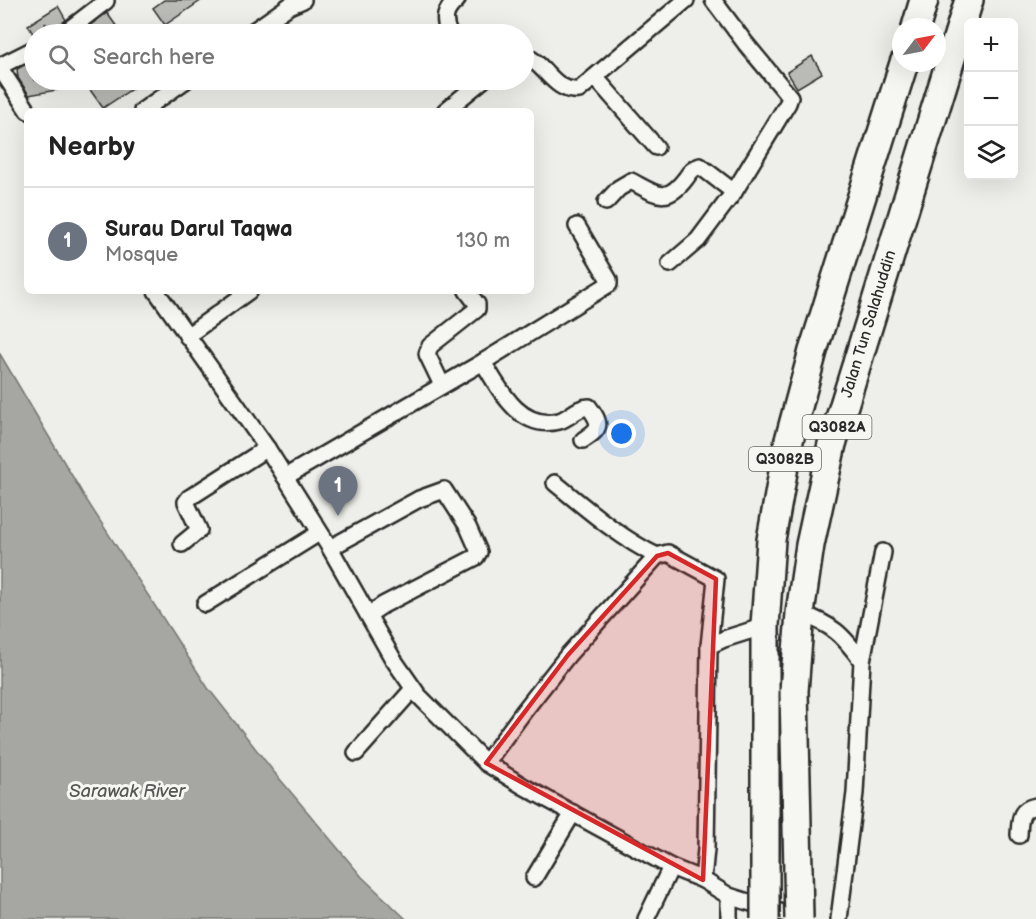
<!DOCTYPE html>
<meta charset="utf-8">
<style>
body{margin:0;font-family:"Balsamiq Sans",sans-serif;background:#f2f2f2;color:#222}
.controls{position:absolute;right:18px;top:18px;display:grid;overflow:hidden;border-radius:9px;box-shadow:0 6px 24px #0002}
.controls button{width:54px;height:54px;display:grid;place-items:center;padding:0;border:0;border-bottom:2px solid #e0e0e0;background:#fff;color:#222;font:30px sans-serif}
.compass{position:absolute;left:892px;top:18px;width:54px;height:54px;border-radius:50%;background:#fff;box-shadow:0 6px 24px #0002;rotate:58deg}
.you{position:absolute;left:622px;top:434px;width:21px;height:21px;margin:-15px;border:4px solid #fff;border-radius:50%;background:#1a73e8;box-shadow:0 0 0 9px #1a73e833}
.badge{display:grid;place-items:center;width:39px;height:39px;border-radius:50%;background:#0f766e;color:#fff;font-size:20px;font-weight:700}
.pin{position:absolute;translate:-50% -50px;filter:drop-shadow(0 2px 3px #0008)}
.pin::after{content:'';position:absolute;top:32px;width:21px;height:18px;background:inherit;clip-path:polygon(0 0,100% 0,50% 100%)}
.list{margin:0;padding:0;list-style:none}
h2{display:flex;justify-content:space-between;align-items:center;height:78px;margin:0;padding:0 24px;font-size:26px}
h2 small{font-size:20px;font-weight:400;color:#767676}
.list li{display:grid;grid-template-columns:39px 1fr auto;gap:18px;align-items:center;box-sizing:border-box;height:108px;padding:0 24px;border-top:2px solid #e0e0e0}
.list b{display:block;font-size:22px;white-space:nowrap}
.list p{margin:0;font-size:20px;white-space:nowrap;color:#767676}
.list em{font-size:20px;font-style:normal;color:#767676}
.icon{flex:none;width:33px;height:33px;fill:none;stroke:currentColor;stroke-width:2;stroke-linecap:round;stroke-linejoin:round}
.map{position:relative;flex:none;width:1036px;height:919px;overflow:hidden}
.search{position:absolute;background:#fff;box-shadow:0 6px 24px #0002;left:24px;top:24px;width:510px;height:66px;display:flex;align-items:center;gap:15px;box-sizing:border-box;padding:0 21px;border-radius:33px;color:#767676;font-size:22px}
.panel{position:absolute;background:#fff;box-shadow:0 6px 24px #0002;left:24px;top:108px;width:510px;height:186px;border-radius:9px}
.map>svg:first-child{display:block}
</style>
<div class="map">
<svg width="1036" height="919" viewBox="0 0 1036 919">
<rect width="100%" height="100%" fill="#eeeeea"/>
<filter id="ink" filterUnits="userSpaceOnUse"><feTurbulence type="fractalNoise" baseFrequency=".0167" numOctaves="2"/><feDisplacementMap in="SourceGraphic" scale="12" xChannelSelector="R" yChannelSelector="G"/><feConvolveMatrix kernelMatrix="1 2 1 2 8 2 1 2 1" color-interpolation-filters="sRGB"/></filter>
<g filter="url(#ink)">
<!-- water -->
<polygon fill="#a6a6a3" stroke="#757573" stroke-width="1.5" points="0,354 84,496 208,688 274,772 362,877 406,919 0,919"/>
<!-- building -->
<g fill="#babab7" stroke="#2b2b2b" stroke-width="1.5">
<polygon points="164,0 202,0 165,25 153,8"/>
<polygon points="58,6 66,20 57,27 53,34 45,23 47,34 33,34 28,25"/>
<polygon points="107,13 122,34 78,34"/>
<polygon points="812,56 822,73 797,88 787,72"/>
<polygon points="34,60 34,80 55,80 57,90 29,95 18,78 17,69"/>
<polygon points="83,80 145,80 103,108"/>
</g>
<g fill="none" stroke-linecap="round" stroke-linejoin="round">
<defs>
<g id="street">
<polyline points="63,34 106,1"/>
<polyline points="249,34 289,6 303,0"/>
<path d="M449,34c-6,-15 -5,-23 8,-34"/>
<path d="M524,55c21,8 30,38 55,35l107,-90"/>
<polyline points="0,66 34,49"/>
<polyline points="0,68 28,111"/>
<polyline points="595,77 656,147"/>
<polyline points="142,111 186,80"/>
<polyline points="445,111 483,80"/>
<path d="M606,202l13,-14 12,-7c25,13 35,24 55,-3 4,-6 7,-10 14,-12l34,26"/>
<polyline points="670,264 698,240 734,192 788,103 790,97 746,44 713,0"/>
<polyline points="156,291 267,448 330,548 393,659 418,695 486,763 523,786 671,867 703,880 706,849 709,646 724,639 765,626"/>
<polyline points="187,336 249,291"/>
<path d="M483,362c17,28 37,69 76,59 11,-3 18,-14 30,-14 13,18 12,21 -6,33"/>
<polyline points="442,385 427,354 430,346 477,309 477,304 467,291"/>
<polyline points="285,477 483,362 609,284 609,280 577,226"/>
<path d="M555,483c32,26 65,55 102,73l11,-3 48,26 -7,67"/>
<polyline points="182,544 199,530 186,502 189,498 267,448"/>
<polyline points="330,548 419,499 444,490 468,527 479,552 476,557 383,605 368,615"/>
<polyline points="205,604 319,533"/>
<path d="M800,613c33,12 42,21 62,48"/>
<polyline points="356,753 413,689"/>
<polyline points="486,763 524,711 568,655 657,556"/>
<path d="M1019,835c1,-15 0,-26 17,-29"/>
<polyline points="534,878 573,813"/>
<polyline points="703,880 729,896 802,919"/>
<polyline points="646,919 671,867"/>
<polyline points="729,919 729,896"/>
<polyline points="839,919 855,793 862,661 883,552"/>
</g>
<g id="highway">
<polyline points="916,27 924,0"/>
<polyline points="765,871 765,626 771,540 788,444 813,351 904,63"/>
<polyline points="798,871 794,691 800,613 810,545 832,444 969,0"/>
</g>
</defs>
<!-- street casing -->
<use href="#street" stroke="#2b2b2b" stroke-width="20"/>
<!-- highway casing -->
<use href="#highway" stroke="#2b2b2b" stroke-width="32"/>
<!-- street -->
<use href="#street" stroke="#f6f6f2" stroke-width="15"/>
<!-- highway -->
<use href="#highway" stroke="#f6f6f2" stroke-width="27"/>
<defs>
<g id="highway-bridge">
<polyline points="765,871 765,919"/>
<polyline points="798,871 799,919"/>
</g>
</defs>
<!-- highway-bridge casing -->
<use href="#highway-bridge" stroke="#2b2b2b" stroke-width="32" stroke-linecap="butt"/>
<!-- highway-bridge -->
<use href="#highway-bridge" stroke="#f6f6f2" stroke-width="27"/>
</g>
</g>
<!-- marked area -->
<path fill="#d62828" fill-opacity="0.2" stroke="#d62828" stroke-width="4.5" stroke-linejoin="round" d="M668,553l48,26 -13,301 -217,-117 82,-108 89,-99z"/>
<g text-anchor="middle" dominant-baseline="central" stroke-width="6" stroke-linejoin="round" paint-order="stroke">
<!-- shield labels -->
<g fill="#f6f6f2" stroke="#686867" stroke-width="1.5">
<rect x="802.5" y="415" width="69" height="24" rx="4.5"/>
<rect x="749" y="447" width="72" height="24" rx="4.5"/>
</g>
<g font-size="15" font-weight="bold" fill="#2b2b2b">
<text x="837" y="427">Q3082A</text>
<text x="785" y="459">Q3082B</text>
</g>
<!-- street labels -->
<g font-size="16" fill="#2b2b2b" stroke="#f6f6f2">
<text transform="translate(869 324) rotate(-73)">Jalan Tun Salahuddin</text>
</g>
<!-- water labels -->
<g font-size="18" font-style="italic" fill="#565655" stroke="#f6f6f2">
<text x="127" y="791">Sarawak River</text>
</g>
</g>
</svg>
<div class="controls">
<button>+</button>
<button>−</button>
<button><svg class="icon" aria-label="layers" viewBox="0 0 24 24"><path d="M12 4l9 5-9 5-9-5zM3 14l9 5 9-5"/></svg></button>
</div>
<svg class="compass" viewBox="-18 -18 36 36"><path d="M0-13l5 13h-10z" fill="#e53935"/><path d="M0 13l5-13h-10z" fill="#767676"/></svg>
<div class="you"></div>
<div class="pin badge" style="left:338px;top:516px;background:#6b7280">1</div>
<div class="search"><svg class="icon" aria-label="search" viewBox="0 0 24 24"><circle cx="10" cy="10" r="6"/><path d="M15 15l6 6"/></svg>Search here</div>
<section class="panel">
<h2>Nearby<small></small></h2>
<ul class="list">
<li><span class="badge" style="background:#6b7280">1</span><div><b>Surau Darul Taqwa</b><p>Mosque</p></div><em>130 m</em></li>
</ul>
</section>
</div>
